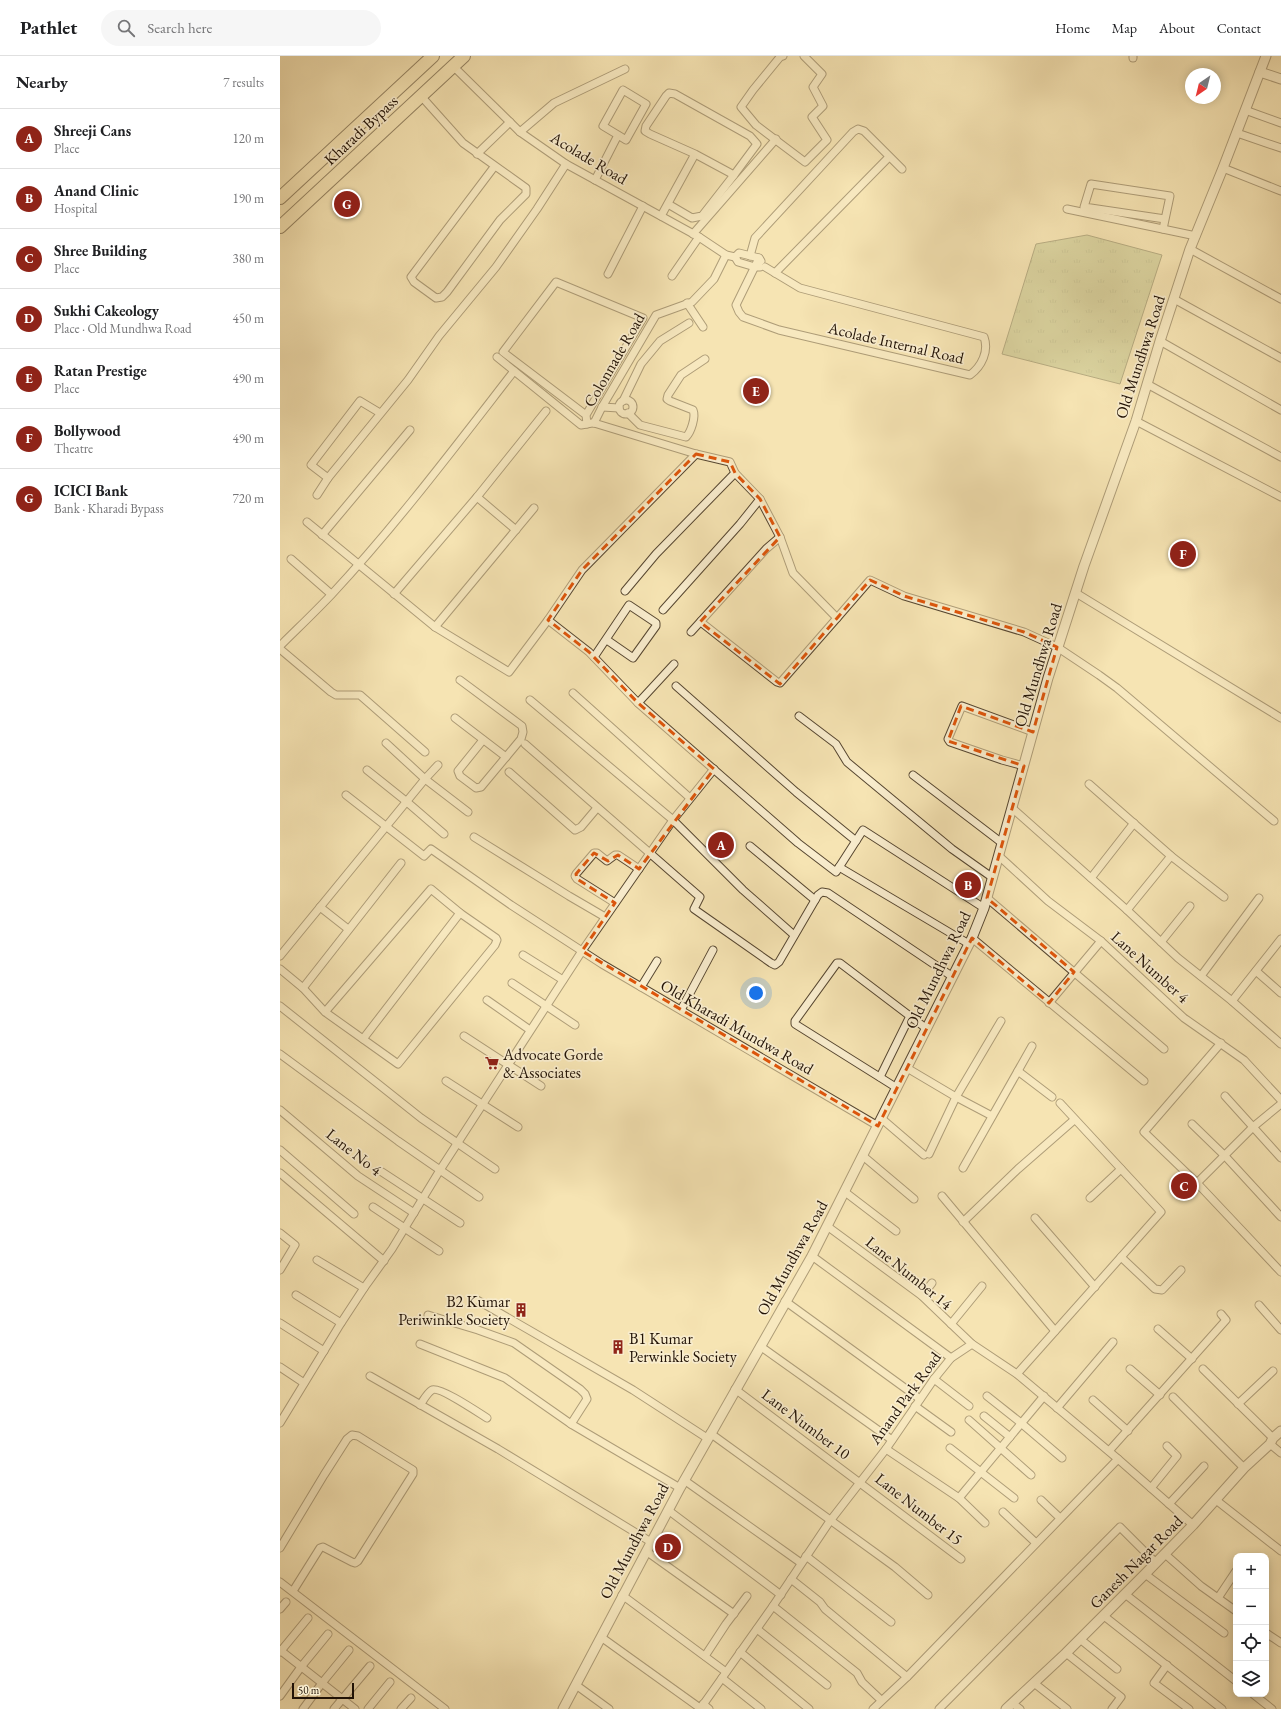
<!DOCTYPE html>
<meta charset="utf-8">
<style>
body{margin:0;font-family:"EB Garamond",serif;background:#f6f6f6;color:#202124}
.controls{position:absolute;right:12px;bottom:12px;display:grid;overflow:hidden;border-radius:8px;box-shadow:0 2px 10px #0003}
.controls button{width:36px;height:36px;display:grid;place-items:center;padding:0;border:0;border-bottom:1px solid #e0e0e0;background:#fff;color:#202124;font:20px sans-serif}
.compass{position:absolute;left:905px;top:12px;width:36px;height:36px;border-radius:50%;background:#fff;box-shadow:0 2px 10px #0003;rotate:215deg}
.scale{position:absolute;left:12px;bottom:10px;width:62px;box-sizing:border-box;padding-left:4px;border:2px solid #221306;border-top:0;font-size:11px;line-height:14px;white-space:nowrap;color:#221306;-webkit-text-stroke:3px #f9edce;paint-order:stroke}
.you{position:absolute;left:476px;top:937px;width:14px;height:14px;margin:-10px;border:3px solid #fff;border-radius:50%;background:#1a73e8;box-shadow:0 0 0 6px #1a73e833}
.badge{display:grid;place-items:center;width:26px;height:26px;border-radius:50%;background:#8f2418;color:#fff;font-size:13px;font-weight:700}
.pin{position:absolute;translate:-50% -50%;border:2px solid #fff;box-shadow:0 1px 4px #0006}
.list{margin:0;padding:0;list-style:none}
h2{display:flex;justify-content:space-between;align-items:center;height:52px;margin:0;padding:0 16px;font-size:17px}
h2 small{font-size:13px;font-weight:400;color:#757577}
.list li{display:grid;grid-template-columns:26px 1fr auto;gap:12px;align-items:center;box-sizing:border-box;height:60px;padding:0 16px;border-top:1px solid #e0e0e0}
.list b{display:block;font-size:15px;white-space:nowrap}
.list p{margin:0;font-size:13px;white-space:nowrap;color:#757577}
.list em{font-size:13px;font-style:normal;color:#757577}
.icon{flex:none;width:22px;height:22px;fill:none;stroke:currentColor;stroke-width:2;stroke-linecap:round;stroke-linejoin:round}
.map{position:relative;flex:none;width:1001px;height:1653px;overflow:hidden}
header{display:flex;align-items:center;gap:24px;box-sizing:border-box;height:56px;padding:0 20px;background:#fff;border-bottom:1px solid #e0e0e0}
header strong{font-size:19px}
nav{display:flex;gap:22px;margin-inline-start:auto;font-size:14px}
.search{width:280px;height:36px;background:#f6f6f6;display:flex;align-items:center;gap:10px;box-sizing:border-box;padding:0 14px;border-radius:22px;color:#757577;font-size:15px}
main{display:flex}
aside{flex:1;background:#fff}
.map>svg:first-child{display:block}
</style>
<header>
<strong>Pathlet</strong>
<div class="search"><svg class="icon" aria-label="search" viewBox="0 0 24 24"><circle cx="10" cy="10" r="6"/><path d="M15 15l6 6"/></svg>Search here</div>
<nav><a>Home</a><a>Map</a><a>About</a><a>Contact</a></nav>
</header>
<main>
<aside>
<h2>Nearby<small>7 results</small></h2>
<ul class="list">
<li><span class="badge">A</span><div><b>Shreeji Cans</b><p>Place</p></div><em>120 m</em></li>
<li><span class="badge">B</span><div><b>Anand Clinic</b><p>Hospital</p></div><em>190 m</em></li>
<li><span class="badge">C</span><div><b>Shree Building</b><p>Place</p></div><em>380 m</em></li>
<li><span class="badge">D</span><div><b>Sukhi Cakeology</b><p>Place · Old Mundhwa Road</p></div><em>450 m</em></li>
<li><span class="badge">E</span><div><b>Ratan Prestige</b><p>Place</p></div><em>490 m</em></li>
<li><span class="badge">F</span><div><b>Bollywood</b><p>Theatre</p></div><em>490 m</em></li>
<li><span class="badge">G</span><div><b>ICICI Bank</b><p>Bank · Kharadi Bypass</p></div><em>720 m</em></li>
</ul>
</aside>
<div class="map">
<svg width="1001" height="1653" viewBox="0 0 1001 1653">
<defs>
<pattern id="grass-tufts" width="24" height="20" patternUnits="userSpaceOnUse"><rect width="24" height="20" fill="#bcc48d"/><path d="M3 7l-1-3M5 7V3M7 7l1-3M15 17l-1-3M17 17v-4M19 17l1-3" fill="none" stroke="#a1a878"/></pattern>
</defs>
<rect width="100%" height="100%" fill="#f6e4b3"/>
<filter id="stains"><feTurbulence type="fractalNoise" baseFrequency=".005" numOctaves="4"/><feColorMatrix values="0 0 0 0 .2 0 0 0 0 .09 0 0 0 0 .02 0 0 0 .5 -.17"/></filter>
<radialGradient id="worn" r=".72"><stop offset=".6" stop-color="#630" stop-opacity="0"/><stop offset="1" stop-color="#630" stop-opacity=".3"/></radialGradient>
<!-- grass -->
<polygon fill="url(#grass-tufts)" stroke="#6f6c4a" points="807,179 882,199 840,328 722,298 756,188"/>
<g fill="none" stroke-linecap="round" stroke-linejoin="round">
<defs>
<g id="minor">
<polyline points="503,0 500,1 473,34 461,51 476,69 525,106 547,84 532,61 543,50 533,31 542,18 524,0"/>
<polyline points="853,2 853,0"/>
<polyline points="173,10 240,76 286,108 419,181 446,199 455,201 459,197 479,202 481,205"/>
<polyline points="141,40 183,87 246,132 246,138 220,164 167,236 162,241 156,242 134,226 131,221 214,111"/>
<polyline points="965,54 1001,67"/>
<polyline points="240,76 274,47 345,13"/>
<polyline points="957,77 1001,92"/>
<polyline points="197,98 230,66"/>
<polyline points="943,112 1001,135"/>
<polyline points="315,124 338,79 346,84 366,48 343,34 323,70 338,79"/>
<polyline points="388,148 412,162 422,160 454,119"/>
<polyline points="787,153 916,180"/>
<polyline points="381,160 415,98 454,119 477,88 470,80 395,38 389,37 386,40 366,70 365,75 370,78 415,98"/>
<polyline points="883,173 890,140 811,128 804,151 885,163"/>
<polyline points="413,178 496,83"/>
<polyline points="910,193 1001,243"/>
<polyline points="470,200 475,182 573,76 578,73 584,75 622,113"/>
<polyline points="455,201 458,206 475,211 480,211"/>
<path d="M479,202l-23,47 3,7 4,5 36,13 191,45c12,-9 19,-24 14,-38l-184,-49 -35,-21"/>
<polyline points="495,217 609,101"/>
<polyline points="328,218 363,150"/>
<polyline points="392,220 419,181"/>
<polyline points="894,243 1001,302"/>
<polyline points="407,247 423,271"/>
<polyline points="880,285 1001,354"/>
<polyline points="217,301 301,369 312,367"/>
<polyline points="867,328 1001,401"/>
<circle cx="346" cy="351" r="7"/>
<polyline points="343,345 361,308 380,285 409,267"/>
<polyline points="322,351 339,352"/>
<path d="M348,357l12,12 46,12c5,-5 10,-20 7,-27l-23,-9 -3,-2 1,-4 13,-20 24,-16"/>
<polyline points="306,359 223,296 276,226 363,262 306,359 307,368"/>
<polyline points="856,365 1001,441"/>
<polyline points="314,367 416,398 450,406 455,417 480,443 500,481 513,517 557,562 590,524 624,540 744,576 777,591 819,619 837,632 994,765"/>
<polyline points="314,367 322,351 376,259 412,246 434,223 446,199"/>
<polyline points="48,422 31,409 80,345 100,357"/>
<polyline points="37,439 48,422 128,324 159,280 216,211 257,153 286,108"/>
<polyline points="197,441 236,474"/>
<polyline points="27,466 155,571 229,616 268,564 302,514 416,398"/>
<polyline points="42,479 130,374"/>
<polyline points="500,481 486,493 421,565 422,567 497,626 500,627 557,562"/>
<polyline points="11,503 51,538"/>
<polyline points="345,535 376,498 455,417"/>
<polyline points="796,537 1001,662"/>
<polyline points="114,538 197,441 266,355"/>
<polyline points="383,554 460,468 480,443"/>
<polyline points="268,564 309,596 358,647 518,787 556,816 583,774 704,852"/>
<polyline points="155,571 254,452"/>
<polyline points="411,576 421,565"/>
<path d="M0,590c17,-17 35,-34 52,-52 65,-70 123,-147 182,-223"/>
<polyline points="0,593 51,636 56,639 80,639 145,696"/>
<polyline points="314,601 349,549 376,567 376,570 353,602 327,584"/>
<polyline points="396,630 516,736 576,785"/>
<polyline points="293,637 410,742"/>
<polyline points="250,644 393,764 463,834 514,879"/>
<polyline points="358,647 394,608"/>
<polyline points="519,660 556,688 567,706 672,793 713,822"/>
<polyline points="175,662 226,701 241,683 243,676 242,670 180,624"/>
<polyline points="203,684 178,715 180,720 196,732 201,731 226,701"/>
<polyline points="106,687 145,723 188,756"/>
<polyline points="245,688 420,841 414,853 491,907 495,909 499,906 538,839 542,836 548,837 673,921"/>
<polyline points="744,710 722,704 670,686 668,683 682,650 753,676"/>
<polyline points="87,714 127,746 164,778"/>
<polyline points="229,716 295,774 301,771 317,752"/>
<polyline points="633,719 722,787"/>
<polyline points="809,728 891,800 944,841"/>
<polyline points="66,739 144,800 151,793 231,849 322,908 598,1070"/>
<polyline points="732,752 847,854 898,902 952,945 1001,988"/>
<polyline points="194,781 289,840 325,861"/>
<polyline points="470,790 535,844"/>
<polyline points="719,800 768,845 821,885 904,962 964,1004 1001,1044"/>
<polyline points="559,811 689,888"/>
<polyline points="811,822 854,767"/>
<polyline points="707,842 884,993"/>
<polyline points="335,847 297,823 295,820 296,818 314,797 317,797 327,805 335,799 338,799 359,813"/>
<polyline points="40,851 68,873"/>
<polyline points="847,854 891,800"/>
<polyline points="692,882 864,1025"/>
<polyline points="881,886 910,850"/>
<polyline points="243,899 283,924"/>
<polyline points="0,900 145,723 158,709"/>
<polyline points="0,913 23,932 45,956 118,1008 215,889 217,884 216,882 180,857 151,833 45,956"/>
<polyline points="976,915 1001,937"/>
<polyline points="921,920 979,842"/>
<polyline points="232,927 295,969"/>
<polyline points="361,931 377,905"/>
<polyline points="23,932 121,807"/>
<polyline points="207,944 250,974"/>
<polyline points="952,945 1001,883"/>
<polyline points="769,947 821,885"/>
<polyline points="0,950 141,1062 215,1113"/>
<polyline points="401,954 433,894"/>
<polyline points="184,980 261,1030"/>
<polyline points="83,983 180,857"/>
<polyline points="941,987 864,1076 917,1127 1001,1216"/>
<polyline points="0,998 118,1085 199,1141"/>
<polyline points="627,1012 676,1041 712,1060"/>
<polyline points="738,1015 772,1041"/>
<polyline points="600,1021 630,960"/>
<polyline points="166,1025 238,1071"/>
<polyline points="617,1032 515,968 515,965 557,907 560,907 647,973"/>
<polyline points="945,1040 1001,1102"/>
<polyline points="0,1054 78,1120 134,1157"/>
<polyline points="602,1063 644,1099"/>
<polyline points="912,1068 945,1100 1001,1161"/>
<polyline points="0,1094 74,1158"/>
<polyline points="649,1098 676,1041 721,965"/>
<polyline points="583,1100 634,1143"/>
<polyline points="683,1112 752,990"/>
<polyline points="102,1116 180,1167"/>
<polyline points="0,1117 104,1205"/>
<polyline points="917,1127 973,1071 1001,1048"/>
<polyline points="565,1136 616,1175"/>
<polyline points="662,1140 775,1275"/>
<polyline points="810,1142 841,1113"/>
<polyline points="93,1151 159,1195"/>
<polyline points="755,1162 815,1231"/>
<polyline points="683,1166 738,1113 794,1064"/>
<polyline points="547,1170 642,1240 692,1288 737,1318 838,1403 913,1469"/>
<polyline points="0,1177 15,1189 0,1214"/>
<polyline points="532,1200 671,1302"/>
<polyline points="841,1201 875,1233 882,1234 901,1214"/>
<polyline points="37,1204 84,1232"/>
<polyline points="16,1239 61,1267"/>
<polyline points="642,1240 652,1227"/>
<polyline points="197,1244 353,1334 427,1382"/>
<polyline points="505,1245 640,1343"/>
<polyline points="979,1249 1001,1274"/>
<polyline points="148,1259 198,1274 234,1287 300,1333 305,1338 307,1343 291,1368"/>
<polyline points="0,1267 44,1295"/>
<polyline points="671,1268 702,1230"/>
<polyline points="878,1273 912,1303"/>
<polyline points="140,1288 225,1322 291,1368 400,1432"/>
<polyline points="480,1290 612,1384"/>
<polyline points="0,1311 24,1327"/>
<polyline points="850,1313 880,1339"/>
<polyline points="923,1313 993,1382"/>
<polyline points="737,1318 881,1156 780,1047"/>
<polyline points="90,1320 218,1393 371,1486"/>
<polyline points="654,1323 689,1350"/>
<polyline points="455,1333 681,1503"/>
<polyline points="707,1340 741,1367 782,1402"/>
<polyline points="893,1341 964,1412"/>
<polyline points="813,1344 848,1375"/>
<polyline points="958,1348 993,1315"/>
<path d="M140,1349c3,-4 7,-12 12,-15 7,-4 47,23 55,28"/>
<polyline points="635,1350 671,1376"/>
<polyline points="777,1352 833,1286"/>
<polyline points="704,1360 730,1381"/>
<polyline points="689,1364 751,1419"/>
<polyline points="0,1367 61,1267 84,1232 112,1193 160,1114 302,895 393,764 434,713"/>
<polyline points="430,1377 615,1511 648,1539"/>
<polyline points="990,1388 1001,1397"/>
<polyline points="670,1392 734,1442"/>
<polyline points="606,1393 679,1442 705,1467"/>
<polyline points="829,1395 946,1264 941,1258"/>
<polyline points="404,1424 521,1507"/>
<polyline points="871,1432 897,1400 887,1390"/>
<polyline points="679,1442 764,1340"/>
<polyline points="761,1444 780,1462"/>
<polyline points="936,1444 1001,1495"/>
<polyline points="889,1448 924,1410"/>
<polyline points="388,1454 501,1539"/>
<polyline points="723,1456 756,1487"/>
<polyline points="0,1492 44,1419 67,1383 72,1379 78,1380 133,1414 133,1418 78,1505 75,1507 72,1506 43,1491 40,1492 13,1535"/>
<polyline points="366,1495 454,1558"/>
<polyline points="885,1498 921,1530 956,1555"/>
<polyline points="526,1500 611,1566"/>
<polyline points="865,1518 944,1577"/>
<polyline points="511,1523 540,1546 545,1553 627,1621"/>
<polyline points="0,1526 165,1653"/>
<polyline points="845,1538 956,1625"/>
<polyline points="342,1539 446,1616"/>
<polyline points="938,1542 956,1515"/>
<polyline points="493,1550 577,1617 582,1626 601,1644"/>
<polyline points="0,1553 6,1546"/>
<polyline points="824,1560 942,1653"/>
<polyline points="477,1573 547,1629"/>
<polyline points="986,1577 1001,1587"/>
<polyline points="321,1581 420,1652"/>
<polyline points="800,1583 837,1613"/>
<polyline points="0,1594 75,1653"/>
<polyline points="0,1596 28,1562"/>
<polyline points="460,1596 529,1653"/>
<polyline points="786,1597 841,1641 832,1653"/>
<polyline points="425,1600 446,1568 467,1540"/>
<polyline points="887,1609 874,1627 909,1653"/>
<polyline points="442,1622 481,1653"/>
<polyline points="754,1627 787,1653"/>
<polyline points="296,1629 329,1653"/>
<polyline points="973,1638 992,1653"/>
<polyline points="0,1640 21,1611 48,1578"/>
<polyline points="732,1647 740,1653"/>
<polyline points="423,1648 429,1653"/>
<polyline points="23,1653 42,1627 69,1594"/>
<polyline points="54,1653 90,1610"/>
<polyline points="88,1653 110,1626"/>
<polyline points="121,1653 131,1642"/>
<polyline points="420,1653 493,1550 550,1465 606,1393 654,1323 671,1302 692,1288"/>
<polyline points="593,1653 627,1621 838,1403"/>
<polyline points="659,1653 840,1471 876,1507"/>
</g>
<g id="tertiary">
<polyline points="980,16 1001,23"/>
<polyline points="283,1653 400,1432 532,1200 692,882 704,852 768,622 804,510 856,365 880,285 910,193 943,112 986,0"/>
<polyline points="726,1653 786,1597 865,1518 913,1469 964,1412 990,1388 993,1382 1001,1375"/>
</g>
<g id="trunk">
<polyline points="0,142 153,0"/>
<polyline points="0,171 184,0"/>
</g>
</defs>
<!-- minor casing -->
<use href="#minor" stroke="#574731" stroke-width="9"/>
<!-- tertiary casing -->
<use href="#tertiary" stroke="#574731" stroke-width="11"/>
<!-- trunk casing -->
<use href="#trunk" stroke="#221306" stroke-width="14"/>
<!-- minor -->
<use href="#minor" stroke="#f9edce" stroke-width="7"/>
<!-- tertiary -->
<use href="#tertiary" stroke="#f9edce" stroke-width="9"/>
<!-- trunk -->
<use href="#trunk" stroke="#f6e4b3" stroke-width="12"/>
</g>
<!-- marked area -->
<path d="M0 0H1001V1653H0ZM416,398l34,8 5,11 25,26 20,38 -80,85 80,62 90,-104 34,16 120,36 33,15 -24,85 -72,-26 -13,35 76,25 -37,132 87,74 -25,31 -77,-65 -94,188 -296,-175 33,-48 -38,-24 -1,-5 18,-21 14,8 10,-6 21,14 75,-100 -76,-66 -49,-51 -41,-32 34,-50z" fill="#f6e4b3" fill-opacity=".55" fill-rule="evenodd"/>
<path fill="none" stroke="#de560c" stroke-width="3" stroke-dasharray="8 5" stroke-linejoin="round" d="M416,398l34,8 5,11 25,26 20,38 -80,85 80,62 90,-104 34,16 120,36 33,15 -24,85 -72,-26 -13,35 76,25 -37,132 87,74 -25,31 -77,-65 -94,188 -296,-175 33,-48 -38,-24 -1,-5 18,-21 14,8 10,-6 21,14 75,-100 -76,-66 -49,-51 -41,-32 34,-50z"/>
<!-- icons -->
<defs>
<symbol id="supermarket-bare" viewBox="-9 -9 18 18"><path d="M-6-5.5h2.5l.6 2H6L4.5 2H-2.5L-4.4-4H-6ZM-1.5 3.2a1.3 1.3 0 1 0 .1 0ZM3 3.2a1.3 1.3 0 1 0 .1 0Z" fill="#8f2418" stroke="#f9edce" stroke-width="2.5" paint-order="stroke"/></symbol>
<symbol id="building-bare" viewBox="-9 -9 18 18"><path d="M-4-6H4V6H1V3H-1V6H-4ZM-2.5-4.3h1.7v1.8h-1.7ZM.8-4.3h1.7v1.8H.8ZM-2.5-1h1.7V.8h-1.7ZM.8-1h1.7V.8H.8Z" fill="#8f2418" stroke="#f9edce" stroke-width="2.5" paint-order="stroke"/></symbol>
</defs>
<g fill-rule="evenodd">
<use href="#supermarket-bare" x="202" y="997" width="20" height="20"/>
<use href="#building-bare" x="231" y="1244" width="20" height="20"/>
<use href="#building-bare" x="328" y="1281" width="20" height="20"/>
</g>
<g text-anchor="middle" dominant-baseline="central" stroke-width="3.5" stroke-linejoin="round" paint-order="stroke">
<!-- street labels -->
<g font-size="16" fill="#221306" stroke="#f9edce">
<text transform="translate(81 74) rotate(-43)">Kharadi Bypass</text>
<text transform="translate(309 102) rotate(31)">Acolade Road</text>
<text transform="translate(616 287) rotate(13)">Acolade Internal Road</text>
<text transform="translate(860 301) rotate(-72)">Old Mundhwa Road</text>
<text transform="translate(334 304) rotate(-60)">Colonnade Road</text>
<text transform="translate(758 609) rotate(-73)">Old Mundhwa Road</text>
<text transform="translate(870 911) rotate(42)">Lane Number 4</text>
<text transform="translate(658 914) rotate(-64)">Old Mundhwa Road</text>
<text transform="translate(457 971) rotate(30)">Old Kharadi Mundwa Road</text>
<text transform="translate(74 1096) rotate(38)">Lane No 4</text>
<text transform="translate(512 1202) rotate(-61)">Old Mundhwa Road</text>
<text transform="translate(629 1217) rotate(39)">Lane Number 14</text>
<text transform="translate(625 1342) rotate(-54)">Anand Park Road</text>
<text transform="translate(526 1368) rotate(37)">Lane Number 10</text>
<text transform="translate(639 1453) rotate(38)">Lane Number 15</text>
<text transform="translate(354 1485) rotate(-62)">Old Mundhwa Road</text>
<text transform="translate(856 1506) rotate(-45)">Ganesh Nagar Road</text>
</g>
<!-- poi labels -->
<g font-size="16" fill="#221306" stroke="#f9edce" text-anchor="start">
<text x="223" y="998">Advocate Gorde<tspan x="223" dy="18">&amp; Associates</tspan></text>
<text x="230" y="1245" text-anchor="end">B2 Kumar<tspan x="230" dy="18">Periwinkle Society</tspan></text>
<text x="349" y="1282">B1 Kumar<tspan x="349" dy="18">Perwinkle Society</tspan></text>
</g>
</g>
<rect width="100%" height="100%" filter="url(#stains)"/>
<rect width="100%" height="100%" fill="url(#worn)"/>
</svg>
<div class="controls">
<button>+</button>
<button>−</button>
<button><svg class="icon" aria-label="locate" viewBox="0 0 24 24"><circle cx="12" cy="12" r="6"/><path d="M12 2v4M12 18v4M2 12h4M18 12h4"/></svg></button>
<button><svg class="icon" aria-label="layers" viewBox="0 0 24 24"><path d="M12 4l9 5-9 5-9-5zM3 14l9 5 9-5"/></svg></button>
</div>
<svg class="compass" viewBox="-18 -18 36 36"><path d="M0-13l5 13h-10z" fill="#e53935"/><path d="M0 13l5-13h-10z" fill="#757577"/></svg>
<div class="scale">50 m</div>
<div class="you"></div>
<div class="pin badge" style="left:441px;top:789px">A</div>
<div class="pin badge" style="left:688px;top:829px">B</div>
<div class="pin badge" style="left:904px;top:1130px">C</div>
<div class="pin badge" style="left:388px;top:1491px">D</div>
<div class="pin badge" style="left:476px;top:335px">E</div>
<div class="pin badge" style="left:903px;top:498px">F</div>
<div class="pin badge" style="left:67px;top:148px">G</div>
</div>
</main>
